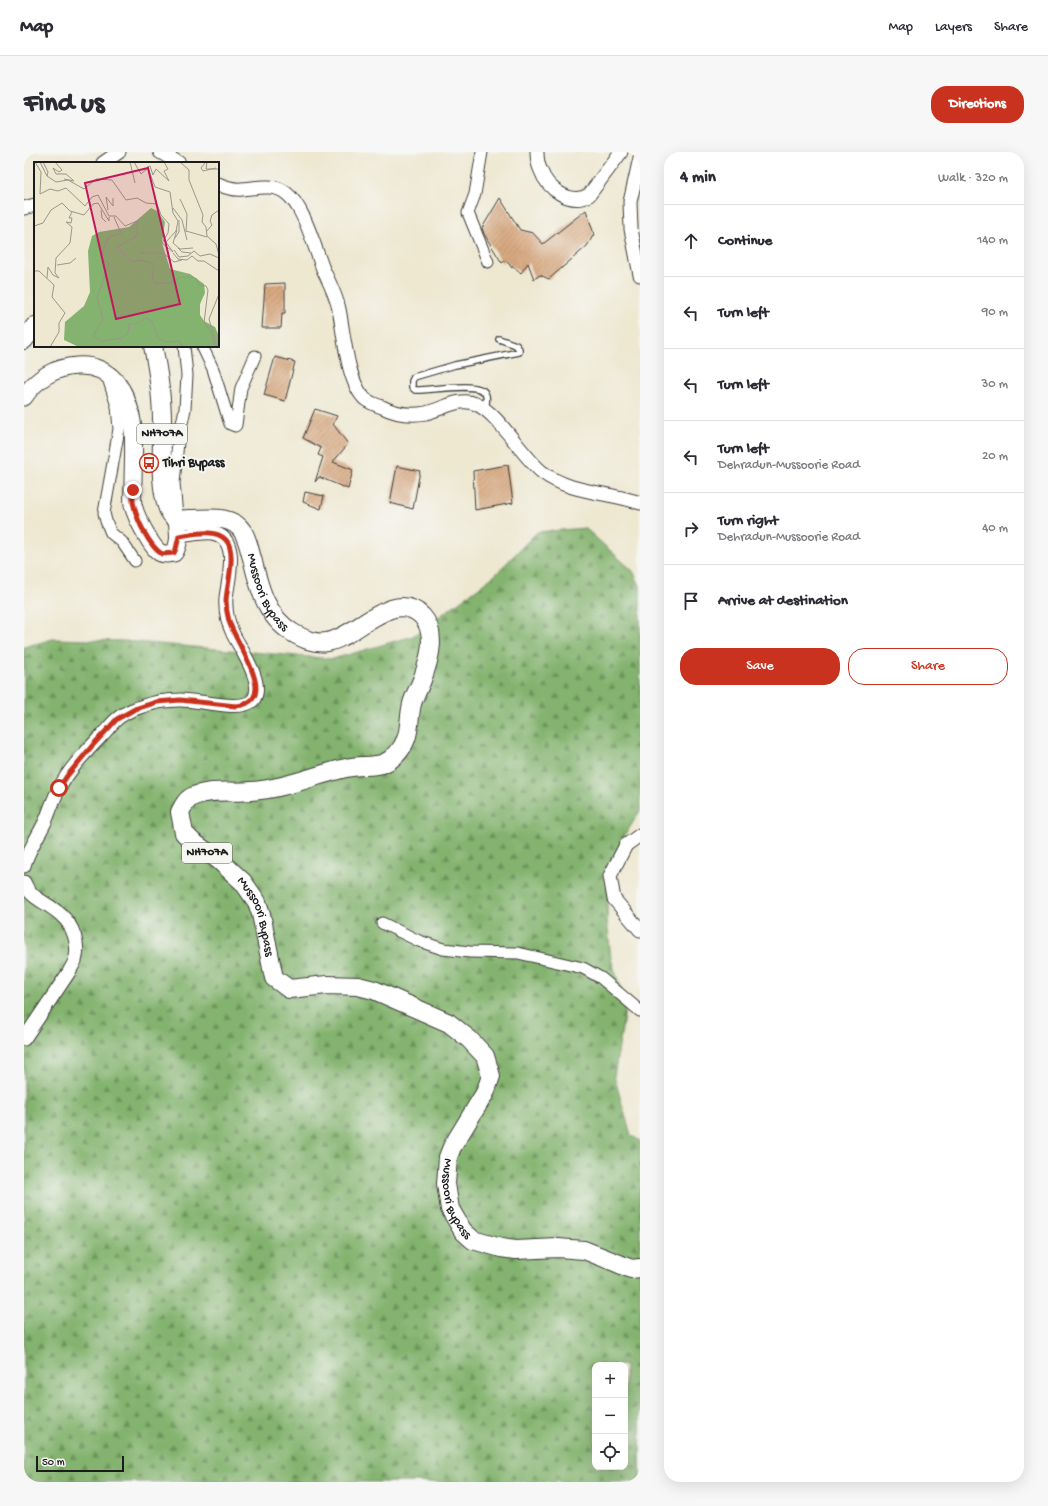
<!DOCTYPE html>
<meta charset="utf-8">
<style>
body{margin:0;font-family:"Gochi Hand",sans-serif;background:#f7f7f7;color:#2b2b33}
.controls{position:absolute;right:12px;bottom:12px;display:grid;overflow:hidden;border-radius:8px;box-shadow:0 4px 16px #0002}
.controls button{width:36px;height:36px;display:grid;place-items:center;padding:0;border:0;border-bottom:1px solid #e1e1e2;background:#fff;color:#2b2b33;font:20px sans-serif}
.scale{position:absolute;left:12px;bottom:10px;width:88px;box-sizing:border-box;padding-left:4px;border:2px solid #1c1c1c;border-top:0;font-size:11px;line-height:14px;white-space:nowrap;color:#1c1c1c;-webkit-text-stroke:3px #f6f6f2;paint-order:stroke}
.stop{position:absolute;width:12px;height:12px;margin:-9px;border:3px solid #c8321e;border-radius:50%;background:#fff}
.stop.end{background:#c8321e;border-color:#fff;box-shadow:0 1px 4px #0008}
.list{margin:0;padding:0;list-style:none}
h2{display:flex;justify-content:space-between;align-items:center;height:52px;margin:0;padding:0 16px;font-size:17px}
h2 small{font-size:13px;font-weight:400;color:#7c7c81}
.list li{display:grid;grid-template-columns:26px 1fr auto;gap:12px;align-items:center;box-sizing:border-box;height:72px;padding:0 16px;border-top:1px solid #e1e1e2}
.list b{display:block;font-size:15px;white-space:nowrap}
.list p{margin:0;font-size:13px;white-space:nowrap;color:#7c7c81}
.list em{font-size:13px;font-style:normal;color:#7c7c81}
.actions{display:flex;gap:8px;padding:12px 16px}
.actions a{flex:1;padding:9px 0;border:1px solid #c8321e;border-radius:16px;text-align:center;font-size:14px;color:#c8321e}
.actions .main{background:#c8321e;color:#fff}
.icon{flex:none;width:22px;height:22px;fill:none;stroke:currentColor;stroke-width:2;stroke-linecap:round;stroke-linejoin:round}
.map{position:relative;flex:none;width:616px;height:1330px;overflow:hidden;border-radius:16px}
header{display:flex;align-items:center;gap:24px;box-sizing:border-box;height:56px;padding:0 20px;background:#fff;border-bottom:1px solid #e1e1e2}
header strong{font-size:19px}
nav{display:flex;gap:22px;margin-inline-start:auto;font-size:14px}
.intro{display:flex;align-items:center;justify-content:space-between;box-sizing:border-box;height:96px;padding:0 24px}
h1{margin:0;font-size:28px}
.button{padding:10px 18px;border-radius:16px;background:#c8321e;color:#fff;font-size:14px;font-weight:700}
main{display:flex;gap:24px;padding:0 24px}
aside{flex:1;background:#fff;border-radius:16px;box-shadow:0 4px 16px #0002}
.map>svg:first-child{display:block}
</style>
<header>
<strong>Map</strong>
<nav><a>Map</a><a>Layers</a><a>Share</a></nav>
</header>
<div class="intro"><h1>Find us</h1><a class="button">Directions</a></div>
<main>
<div class="map">
<svg width="616" height="1330" viewBox="0 0 616 1330">
<defs>
<pattern id="forest-firs" width="22" height="20" patternUnits="userSpaceOnUse"><rect width="22" height="20" fill="#83b36e"/><path d="M5 1l3.5 6h-7zM16 11l3.5 6h-7z" fill="#6a915a"/></pattern>
<pattern id="building-hatch" width="6" height="6" patternUnits="userSpaceOnUse"><rect width="6" height="6" fill="#d7a880"/><path d="M-1 1l2-2M0 6l6-6M5 7l2-2" fill="none" stroke="#b8906e"/></pattern>
</defs>
<rect width="100%" height="100%" fill="#f6f6f2"/>
<filter id="ink" filterUnits="userSpaceOnUse"><feTurbulence type="fractalNoise" baseFrequency=".025" numOctaves="2"/><feDisplacementMap in="SourceGraphic" scale="8" xChannelSelector="R" yChannelSelector="G"/><feConvolveMatrix kernelMatrix="1 2 1 2 8 2 1 2 1" color-interpolation-filters="sRGB"/></filter>
<filter id="wash" filterUnits="userSpaceOnUse"><feTurbulence type="fractalNoise" baseFrequency=".012" numOctaves="4" result="noise"/><feDisplacementMap in="SourceGraphic" scale="16" xChannelSelector="R" yChannelSelector="G"/><feGaussianBlur stdDeviation="0.9" result="paint"/><feColorMatrix in="noise" values="0 0 0 0 0 0 0 0 0 0 0 0 0 0 0 0 0 1.4 0 .05"/><feComposite in="paint" operator="in"/></filter>
<g filter="url(#wash)">
<rect width="100%" height="100%" fill="#eee8d1"/>
<!-- forest -->
<path fill="url(#forest-firs)" stroke="#506845" fill-rule="evenodd" d="M561,376l48,43 7,15v225l-18,29 -14,37 -1,42 4,40 15,46 -12,71 17,59 9,6v341h-616v-835l29,-8 72,2 208,18 80,-23 81,-60 43,-44zM571,1213h30v102h-30z"/>
<g id="blocks">
<!-- building -->
<g fill="url(#building-hatch)">
<polygon points="476,46 496,78 509,81 519,92 562,58 570,82 563,94 525,127 516,123 510,127 504,111 497,121 489,114 488,116 482,108 478,111 460,82 458,76"/>
<polygon points="261,131 261,161 258,161 257,176 238,176 241,132"/>
<polygon points="251,205 271,210 261,249 240,243"/>
<polygon points="291,257 313,264 309,272 324,292 309,310 329,318 324,337 295,325 291,330 299,305 294,303 297,296 279,286"/>
<polygon points="484,313 489,351 451,358 449,319"/>
<polygon points="373,314 396,319 389,357 366,351"/>
<polygon points="281,340 300,344 297,357 279,350"/>
</g>
</g>
</g>
<g filter="url(#ink)">
<use href="#blocks" fill-opacity="0" stroke="#3c3b37" stroke-width="1"/>
<g fill="none" stroke-linecap="round" stroke-linejoin="round">
<defs>
<path id="service" d="M461,256c1,-4 3,-10 0,-15 -7,-12 -56,-2 -70,-3l-3,-3v-6l2,-4 41,-12 64,-13v-3l-3,-4 -17,-6"/>
<g id="minor">
<polyline points="458,0 451,42 444,61 464,110"/>
<polyline points="178,194 189,217 205,269 206,272 211,274 212,273 217,236 231,204"/>
<polyline points="85,229 93,254 95,277 80,361 82,369 87,381 98,390 111,409"/>
<polyline points="153,364 150,331 154,290 161,257 163,223 160,194"/>
<polyline points="358,771 395,789 419,797 446,800 494,801 559,816 577,826 616,859"/>
</g>
<g id="tertiary">
<polyline points="136,0 155,11"/>
<path d="M513,0c0,6 1,13 4,19 6,17 29,35 48,24l32,-43"/>
<polyline points="616,6 606,50 607,77 616,123"/>
<polyline points="79,11 95,0"/>
<path d="M194,32c7,3 16,6 24,5 14,-1 32,-6 44,4 18,13 29,56 37,76 6,13 13,26 16,40 5,25 8,73 26,90 5,4 11,6 17,8 14,7 28,9 44,6 17,-4 33,-16 50,-9 22,9 45,51 66,68 29,22 65,19 98,31"/>
<polyline points="0,56 11,53"/>
<polyline points="616,683 602,693 586,724 590,747 616,778"/>
<path d="M0,714c3,-14 15,-31 21,-44 5,-11 8,-23 14,-33 10,-20 28,-38 43,-54 5,-5 9,-11 15,-16 10,-9 28,-14 41,-17 7,-1 15,-2 21,-2 18,-1 62,13 74,0 13,-15 -13,-52 -20,-66 -5,-11 -8,-24 -7,-36 2,-19 15,-61 -14,-65 -11,-1 -22,2 -33,3"/>
<path d="M0,730c6,17 25,21 37,33 12,10 19,30 14,46 -2,4 -4,7 -6,11l-45,67"/>
</g>
<path id="primary" d="M0,245c12,-18 31,-30 53,-31 15,-1 28,4 38,15 24,28 18,68 18,103 0,6 -1,14 0,21 3,13 10,24 17,36 7,11 10,15 24,12 7,-11 4,-22 3,-34"/>
<g id="trunk">
<polyline points="0,188 11,174"/>
<path id="s1" d="M129,194c5,25 9,50 9,75 1,29 -4,60 6,88 2,4 5,9 9,10 3,1 9,0 13,0 18,0 42,-5 53,13 5,8 6,17 9,26 7,29 14,59 41,75 11,6 21,11 34,9 29,-4 66,-55 95,-26 16,17 7,45 0,64 -3,8 -8,16 -10,24 -3,12 -2,24 -6,35 -4,11 -13,21 -24,25 -11,3 -24,1 -36,4 -31,7 -62,21 -95,23 -19,2 -39,-2 -57,5 -8,3 -11,10 -14,16l4,21 9,9 27,19 23,21 14,20 4,12 13,64 15,11 38,-4 31,1 16,4 75,33 20,16 16,17 6,20 -6,17 -33,54 -4,10 -2,27 4,25 13,22 10,9 28,8 15,2 42,-2 26,2 33,13 14,6 9,-1"/>
</g>
</defs>
<!-- service casing -->
<use href="#service" stroke="#3c3b37" stroke-width="8"/>
<!-- minor casing -->
<use href="#minor" stroke="#3c3b37" stroke-width="13"/>
<!-- tertiary casing -->
<use href="#tertiary" stroke="#3c3b37" stroke-width="15"/>
<!-- primary casing -->
<use href="#primary" stroke="#3c3b37" stroke-width="19"/>
<!-- trunk casing -->
<use href="#trunk" stroke="#3c3b37" stroke-width="20"/>
<!-- service -->
<use href="#service" stroke="#fff" stroke-width="5.5"/>
<!-- minor -->
<use href="#minor" stroke="#fff" stroke-width="11"/>
<!-- tertiary -->
<use href="#tertiary" stroke="#fff" stroke-width="13"/>
<!-- primary -->
<use href="#primary" stroke="#fff" stroke-width="17"/>
<!-- trunk -->
<use href="#trunk" stroke="#fff" stroke-width="18"/>
</g>
</g>
<g fill="none" stroke-linecap="round" stroke-linejoin="round" filter="url(#ink)">
<!-- route -->
<path stroke="#c8321e" stroke-width="5" d="M35,636l8,-12 25,-30 25,-27 18,-10 22,-7 23,-2 56,6c46,-4 -1,-63 -7,-85 -2,-7 -3,-14 -3,-21 1,-15 11,-48 0,-60 -11,-12 -33,-6 -47,-4l-3,13 -2,4 -12,1c-13,-8 -25,-34 -28,-48 -2,-5 -1,-11 -1,-16"/>
</g>
<!-- icons -->
<defs>
<symbol id="bus-ring" viewBox="-11 -11 22 22"><circle r="9.5" fill="#f6f6f2" stroke="#c8321e" stroke-width="1.5"/><path d="M-5-6H5V4H4V6H2V4H-2V6H-4V4H-5ZM-3.5-4V0h7V-4ZM-3.5 1.2v1.5H-2V1.2ZM2 1.2v1.5H3.5V1.2Z" fill="#c8321e"/></symbol>
</defs>
<g fill-rule="evenodd">
<use href="#bus-ring" x="114" y="300" width="22" height="22"/>
</g>
<g text-anchor="middle" dominant-baseline="central" stroke-width="4" stroke-linejoin="round" paint-order="stroke">
<!-- shield labels -->
<g fill="#f6f6f2" stroke="#5d5d5c" stroke-width="1">
<rect x="113" y="272" width="50" height="20" rx="3"/>
<rect x="158" y="691" width="50" height="20" rx="3"/>
</g>
<g font-size="12" font-weight="bold" fill="#1c1c1c">
<text x="138" y="282">NH707A</text>
<text x="183" y="701">NH707A</text>
</g>
<!-- poi labels -->
<g font-size="13" font-weight="bold" fill="#1c1c1c" stroke="#f6f6f2" text-anchor="start">
<text x="139" y="311">Tihri Bypass</text>
</g>
<!-- street labels -->
<g font-size="13" fill="#1c1c1c" stroke="#f6f6f2">
<text stroke="none"><textPath href="#s1" startOffset="314">Mussoori Bypass</textPath></text>
<text stroke="none"><textPath href="#s1" startOffset="1020">Mussoori Bypass</textPath></text>
<text stroke="none"><textPath href="#s1" startOffset="1477">Mussoori Bypass</textPath></text>
</g>
</g>
<!-- overview -->
<g transform="translate(10 10)">
<rect width="185" height="185" fill="#eee8d1"/>
<path d="M117,46l6,3 8,11 -3,21 8,26 20,5 14,10 1,9 -5,11v11l4,6 11,6 4,9v11h-140l-15,-7 1,-18 19,-16 6,-14 -2,-41 4,-15 7,-4 30,-5z" fill="#83b36e"/>
<path fill="none" stroke="#9a9689" stroke-width="1" d="M1,0l6,10 -1,22 10,-5 8,2 8,-3 19,18 7,-9 6,-2 11,21h7l9,10 12,-5v15l-20,11 15,15 9,-2 13,4 -2,12 3,7h19l5,-6h13l5,2 2,6 7,1 2,4 -4,33 7,8 4,16M6,0l7,14 1,-4 -5,-10M21,0l7,8 -3,2 -6,-4 3,6h10l8,7 -10,-2M96,0l5,21M146,0l9,8v10l14,35 -1,7 4,5 1,9M173,0l-1,7h13M171,1l-4,5 2,3 13,-3M113,5l3,-1 3,9 3,-6 13,12 -5,-10 4,-2 -4,-7M13,14l9,6 12,-2 16,9 12,-10 16,1 14,20 11,-2 9,5 11,1 4,11 8,9 -1,9 -6,10 11,9 -7,-10 10,-11 2,-10 -5,-8 -3,-21 -15,-5 -7,-19 -7,6 -7,-12M146,37l7,15 -1,18M139,46l9,12 5,20M67,48l1,8 4,4M74,48l-2,-13 7,9v-8M80,55l7,16 -12,4 -5,10 -2,10 7,7 -12,34 6,21 -10,17 9,5 20,-3 6,-5 1,-9h8l9,-6 6,3 6,18 10,3 11,-1 4,6M0,64l9,-3 8,-13 11,-7 8,8 14,4 9,-11 5,-1 11,18v-4M143,68l-4,13 7,6 13,-1M152,69l21,6M172,70l6,-7 -2,-4 2,-6 7,-5M173,74l9,8 3,11M141,76l4,-6v-12M144,86l4,4 9,1M140,88l5,7 9,-1 6,-5 6,5 10,-2 9,4M106,91h23l11,9 8,-2M139,91l5,6 9,1 5,-4 6,5h6l15,10M23,103l13,-2 6,-5M0,109h5l15,14 -2,12 13,16 -6,10v9l-9,15M13,116l1,-11 5,8 6,3 -4,-5 1,-15 14,-15 2,-16 -6,-5 5,1 1,-5h-3l3,-6M183,185l-8,-28 10,-25"/>
<path fill="#c2185b" fill-opacity="0.15" stroke="#c2185b" stroke-width="2" d="M114,6l32,136 -64,15 -31,-136z"/>
<rect width="185" height="185" fill="none" stroke="#1c1c1c" stroke-width="2"/>
</g>
</svg>
<div class="controls">
<button>+</button>
<button>−</button>
<button><svg class="icon" aria-label="locate" viewBox="0 0 24 24"><circle cx="12" cy="12" r="6"/><path d="M12 2v4M12 18v4M2 12h4M18 12h4"/></svg></button>
</div>
<div class="scale">50 m</div>
<div class="stop" style="left:35px;top:636px"></div>
<div class="stop end" style="left:109px;top:338px"></div>
</div>
<aside>
<h2>4 min<small>Walk · 320 m</small></h2>
<ul class="list">
<li><svg class="icon" aria-label="ahead" viewBox="0 0 24 24"><path d="M12 20V5M6 11l6-6 6 6"/></svg><div><b>Continue</b></div><em>140 m</em></li>
<li><svg class="icon" aria-label="left" viewBox="0 0 24 24"><path d="M17 20v-9H6M10 6l-5 5 5 5"/></svg><div><b>Turn left</b></div><em>90 m</em></li>
<li><svg class="icon" aria-label="left" viewBox="0 0 24 24"><path d="M17 20v-9H6M10 6l-5 5 5 5"/></svg><div><b>Turn left</b></div><em>30 m</em></li>
<li><svg class="icon" aria-label="left" viewBox="0 0 24 24"><path d="M17 20v-9H6M10 6l-5 5 5 5"/></svg><div><b>Turn left</b><p>Dehradun-Mussoorie Road</p></div><em>20 m</em></li>
<li><svg class="icon" aria-label="right" viewBox="0 0 24 24"><path d="M7 20v-9h11M14 6l5 5-5 5"/></svg><div><b>Turn right</b><p>Dehradun-Mussoorie Road</p></div><em>40 m</em></li>
<li><svg class="icon" aria-label="arrive" viewBox="0 0 24 24"><path d="M6 21V4h12l-3 4 3 4H6"/></svg><div><b>Arrive at destination</b></div></li>
</ul>
<div class="actions"><a class="main">Save</a><a>Share</a></div>
</aside>
</main>
